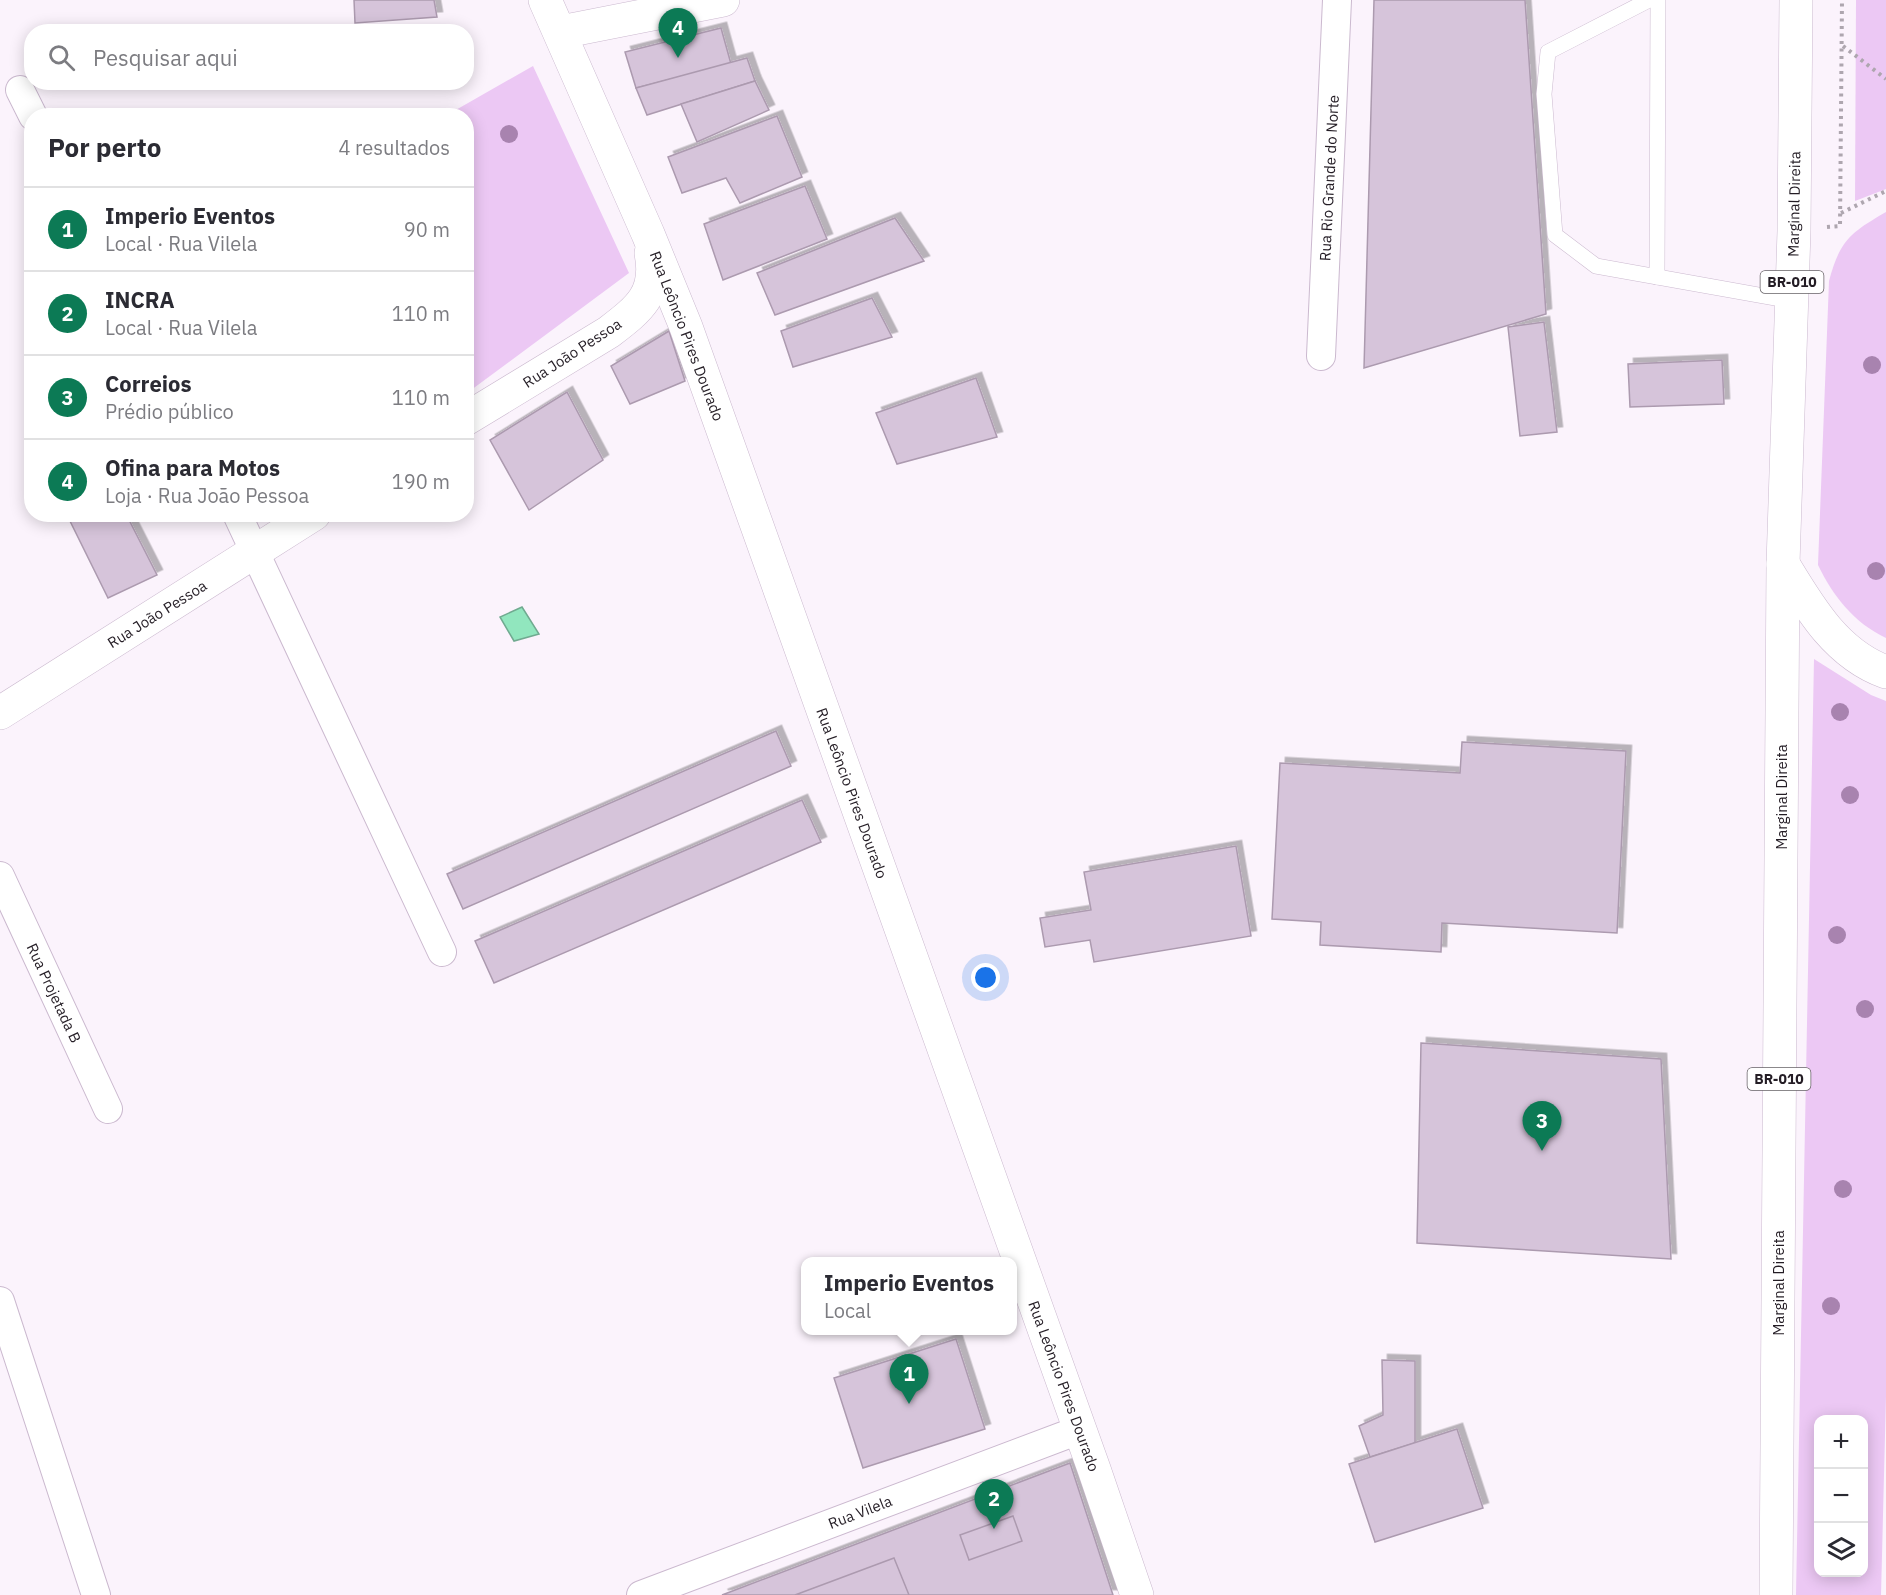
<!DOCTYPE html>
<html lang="pt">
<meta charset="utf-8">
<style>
body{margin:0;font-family:"IBM Plex Sans",sans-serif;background:#f7f7f7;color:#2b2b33}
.controls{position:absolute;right:18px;bottom:18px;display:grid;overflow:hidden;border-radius:12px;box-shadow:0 3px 15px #0003}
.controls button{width:54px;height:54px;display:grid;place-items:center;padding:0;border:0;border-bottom:2px solid #e1e1e2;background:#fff;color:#2b2b33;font:30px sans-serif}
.you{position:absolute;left:986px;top:978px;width:21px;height:21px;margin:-15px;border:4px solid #fff;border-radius:50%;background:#1a73e8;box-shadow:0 0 0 9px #1a73e833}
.badge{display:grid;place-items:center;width:39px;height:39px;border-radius:50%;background:#0c7a55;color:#fff;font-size:20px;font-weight:700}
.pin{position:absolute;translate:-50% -50px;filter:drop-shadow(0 2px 3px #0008)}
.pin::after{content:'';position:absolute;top:32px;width:21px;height:18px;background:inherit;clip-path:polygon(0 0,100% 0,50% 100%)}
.popup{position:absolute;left:801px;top:1257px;width:216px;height:78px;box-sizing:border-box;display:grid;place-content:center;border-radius:12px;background:#fff;filter:drop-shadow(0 2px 4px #0005);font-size:20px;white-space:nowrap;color:#7c7c81}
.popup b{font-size:22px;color:#2b2b33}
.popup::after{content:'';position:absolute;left:50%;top:100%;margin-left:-12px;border:12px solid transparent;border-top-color:#fff}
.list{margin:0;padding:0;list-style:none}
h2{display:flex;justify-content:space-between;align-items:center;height:78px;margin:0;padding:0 24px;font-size:26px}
h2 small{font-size:20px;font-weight:400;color:#7c7c81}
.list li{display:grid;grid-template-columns:39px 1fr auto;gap:18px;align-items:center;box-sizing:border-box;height:84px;padding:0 24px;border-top:2px solid #e1e1e2}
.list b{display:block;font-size:22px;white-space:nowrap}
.list p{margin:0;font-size:20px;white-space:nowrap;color:#7c7c81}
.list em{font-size:20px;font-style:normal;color:#7c7c81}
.icon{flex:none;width:33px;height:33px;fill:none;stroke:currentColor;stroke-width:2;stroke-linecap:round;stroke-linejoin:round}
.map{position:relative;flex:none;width:1886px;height:1595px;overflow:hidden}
.search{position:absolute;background:#fff;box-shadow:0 3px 15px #0003;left:24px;top:24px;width:450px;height:66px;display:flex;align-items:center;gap:15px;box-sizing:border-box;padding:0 21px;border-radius:24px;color:#7c7c81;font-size:22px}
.panel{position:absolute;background:#fff;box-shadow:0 3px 15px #0003;left:24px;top:108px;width:450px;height:414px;border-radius:24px}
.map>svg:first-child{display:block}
</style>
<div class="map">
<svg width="1886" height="1595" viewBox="0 0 1886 1595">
<defs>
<filter id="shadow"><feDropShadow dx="5.5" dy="-5.5" stdDeviation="0" flood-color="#0004"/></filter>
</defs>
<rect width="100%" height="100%" fill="#fbf3fc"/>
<!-- green -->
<g fill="#ecc8f4" fill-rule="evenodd">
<polygon points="1856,0 1886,0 1886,189 1855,201"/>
<polygon points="533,66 629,273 467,393 466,116 447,115"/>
<path d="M1886,212v426c-32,-15 -53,-42 -68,-73l11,-284c11,-41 21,-48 57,-69z"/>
<path d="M1814,659l57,36 15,6v695l-5,199h-85zM1818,1420h46v152h-46z"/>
</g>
<!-- water -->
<polygon fill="#91e6be" stroke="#70aa90" stroke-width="1.5" points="522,607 539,634 514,641 500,617"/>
<!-- building -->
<g fill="#d6c4da" stroke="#ac9aaf" stroke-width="1.5" filter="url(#shadow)">
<polygon points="354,0 434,0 437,17 355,23"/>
<polygon points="1374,0 1525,0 1546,314 1364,368"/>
<polygon points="721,28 731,64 636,88 625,52"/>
<polygon points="747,58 755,81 647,115 636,88"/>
<polygon points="755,81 769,110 697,142 681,104"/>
<polygon points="777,116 802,177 740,203 726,178 682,193 668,157"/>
<polygon points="805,186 827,239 723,280 704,224"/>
<polygon points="895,218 924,261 775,315 757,273"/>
<polygon points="872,298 892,337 793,367 781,331"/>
<polygon points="1544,322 1557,432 1520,436 1508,327"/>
<polygon points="669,331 685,381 630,404 611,366"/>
<polygon points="1722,360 1724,404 1630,407 1628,364"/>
<polygon points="976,378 997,437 897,464 876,413"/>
<polygon points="567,392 603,460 529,510 490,440"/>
<polygon points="78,514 126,514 157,575 108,598 69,519"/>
<polygon points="776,731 791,766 463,909 447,874"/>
<polygon points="1462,742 1626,751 1617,933 1442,923 1441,952 1320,945 1321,922 1272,919 1280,763 1460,773"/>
<polygon points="802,800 821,842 494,983 475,941"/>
<polygon points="1236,846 1251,936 1094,962 1090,940 1045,947 1040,918 1091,910 1084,872"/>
<polygon points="1421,1043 1661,1059 1671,1259 1417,1243"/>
<polygon points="956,1339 985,1429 863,1468 834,1378"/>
<polygon points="1382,1360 1415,1361 1415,1443 1370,1457 1359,1426 1383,1415"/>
<polygon points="1457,1429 1483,1508 1375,1542 1349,1464"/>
<polygon points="1070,1463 1113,1595 722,1595"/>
<polygon points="1013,1516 1022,1541 969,1560 960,1535"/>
<polygon points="894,1558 909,1595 795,1595"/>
</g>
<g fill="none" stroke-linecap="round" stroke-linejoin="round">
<defs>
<g id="service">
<polyline points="1649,0 1548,52 1544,94 1555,235 1596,266 1792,301"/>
<polyline points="1657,277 1658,0"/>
</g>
<g id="minor">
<polyline points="20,90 33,116"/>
<polyline points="1321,356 1337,0"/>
<polyline points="237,514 442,952"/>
<polyline points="0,876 108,1109"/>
<polyline points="0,1301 96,1595"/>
<polyline points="641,1595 1079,1430"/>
</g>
<polyline id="tertiary" points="561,32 723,0"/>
<g id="secondary">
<polyline points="545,0 648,234 686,327 1094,1469 1137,1595"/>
<path d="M466,419l143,-87c30,-23 50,-38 42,-79"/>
<polyline points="0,713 314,514"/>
</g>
<g id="primary">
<path d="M1783,564c26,43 53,90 103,108"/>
<polyline points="1776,1595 1783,564 1794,231 1796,0"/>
</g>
</defs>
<!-- service casing -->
<use href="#service" stroke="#cbb9cf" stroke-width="16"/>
<!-- minor casing -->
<use href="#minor" stroke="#cbb9cf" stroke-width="30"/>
<!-- tertiary casing -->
<use href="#tertiary" stroke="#cbb9cf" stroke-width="34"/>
<!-- secondary casing -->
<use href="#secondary" stroke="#cbb9cf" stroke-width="34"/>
<!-- primary casing -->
<use href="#primary" stroke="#cbb9cf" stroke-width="34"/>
<!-- path -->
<g stroke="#aea6af" stroke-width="4" stroke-dasharray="3 4.5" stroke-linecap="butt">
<polyline points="1843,46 1886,79"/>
<polyline points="1841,213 1886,191"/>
<polyline points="1827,227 1840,226 1842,0"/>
</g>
<!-- service -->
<use href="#service" stroke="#fff" stroke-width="15"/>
<!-- minor -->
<use href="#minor" stroke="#fff" stroke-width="28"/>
<!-- tertiary -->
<use href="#tertiary" stroke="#fff" stroke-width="33"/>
<!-- secondary -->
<use href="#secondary" stroke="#fff" stroke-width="33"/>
<!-- primary -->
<use href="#primary" stroke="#fff" stroke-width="33"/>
</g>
<!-- trees -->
<g fill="#a883af">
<circle cx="509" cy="134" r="9"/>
<circle cx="1872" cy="365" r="9"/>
<circle cx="1876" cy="571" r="9"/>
<circle cx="1840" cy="712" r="9"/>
<circle cx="1850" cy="795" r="9"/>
<circle cx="1837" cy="935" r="9"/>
<circle cx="1865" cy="1009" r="9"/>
<circle cx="1843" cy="1189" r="9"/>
<circle cx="1831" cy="1306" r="9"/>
</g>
<g text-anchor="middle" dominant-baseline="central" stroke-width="6" stroke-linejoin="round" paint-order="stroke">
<!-- shield labels -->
<g fill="#fff" stroke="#666166" stroke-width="1.5">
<rect x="1760.5" y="271" width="63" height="22" rx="4.5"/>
<rect x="1747.5" y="1068" width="63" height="22" rx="4.5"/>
</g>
<g font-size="14" font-weight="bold" fill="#241d25">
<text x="1792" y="282">BR-010</text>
<text x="1779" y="1079">BR-010</text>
</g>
<!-- street labels -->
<g font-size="15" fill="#241d25" stroke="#fff">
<text transform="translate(1329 178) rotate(-87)">Rua Rio Grande do Norte</text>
<text transform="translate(1794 204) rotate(-89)">Marginal Direita</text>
<text transform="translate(687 336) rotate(69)">Rua Leôncio Pires Dourado</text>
<text transform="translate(572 353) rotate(-33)">Rua João Pessoa</text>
<text transform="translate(157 614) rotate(-32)">Rua João Pessoa</text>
<text transform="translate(852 793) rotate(70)">Rua Leôncio Pires Dourado</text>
<text transform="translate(1781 797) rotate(-90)">Marginal Direita</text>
<text transform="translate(54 993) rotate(65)">Rua Projetada B</text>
<text transform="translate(1778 1283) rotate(-90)">Marginal Direita</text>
<text transform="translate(1064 1386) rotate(70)">Rua Leôncio Pires Dourado</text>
<text transform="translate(860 1512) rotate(-21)">Rua Vilela</text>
</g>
</g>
</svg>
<div class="controls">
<button>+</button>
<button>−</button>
<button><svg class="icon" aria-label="layers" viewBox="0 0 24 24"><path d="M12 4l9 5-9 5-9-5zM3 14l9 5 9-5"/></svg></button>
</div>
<div class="you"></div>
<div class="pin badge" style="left:909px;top:1404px">1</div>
<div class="popup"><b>Imperio Eventos</b>Local</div>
<div class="pin badge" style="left:994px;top:1529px">2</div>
<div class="pin badge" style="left:1542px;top:1151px">3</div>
<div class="pin badge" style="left:678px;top:58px">4</div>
<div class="search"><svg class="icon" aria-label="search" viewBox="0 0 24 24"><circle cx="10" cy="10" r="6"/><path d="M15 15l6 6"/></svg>Pesquisar aqui</div>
<section class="panel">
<h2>Por perto<small>4 resultados</small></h2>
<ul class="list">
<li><span class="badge">1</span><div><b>Imperio Eventos</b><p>Local · Rua Vilela</p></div><em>90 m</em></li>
<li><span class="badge">2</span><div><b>INCRA</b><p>Local · Rua Vilela</p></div><em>110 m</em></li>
<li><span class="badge">3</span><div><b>Correios</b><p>Prédio público</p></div><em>110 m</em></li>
<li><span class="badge">4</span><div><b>Ofina para Motos</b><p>Loja · Rua João Pessoa</p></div><em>190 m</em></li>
</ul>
</section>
</div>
